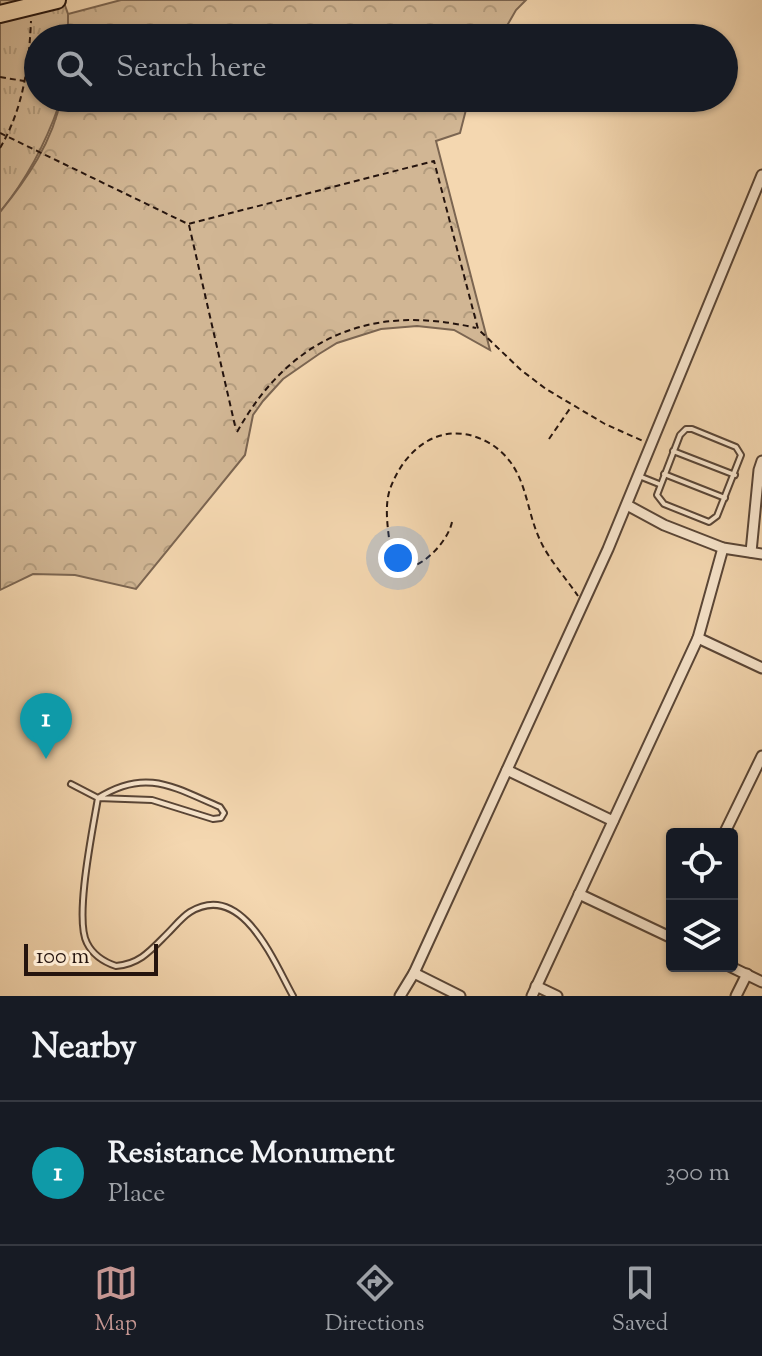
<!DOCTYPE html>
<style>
body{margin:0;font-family:"Sorts Mill Goudy",serif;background:#20242c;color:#f1f3f6}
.controls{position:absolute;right:24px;bottom:24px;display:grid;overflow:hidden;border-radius:8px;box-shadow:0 2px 6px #0004}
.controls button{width:72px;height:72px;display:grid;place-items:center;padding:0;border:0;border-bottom:2px solid #363941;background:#171b24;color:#f1f3f6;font:40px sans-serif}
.scale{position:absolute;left:24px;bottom:20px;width:134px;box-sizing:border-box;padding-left:8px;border:4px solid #25140e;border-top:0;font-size:22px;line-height:28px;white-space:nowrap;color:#25140e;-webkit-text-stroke:6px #f8e5cc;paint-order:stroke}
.you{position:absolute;left:398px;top:558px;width:28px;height:28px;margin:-20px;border:6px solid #fff;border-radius:50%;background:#1a73e8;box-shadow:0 0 0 12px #1a73e833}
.badge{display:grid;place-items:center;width:52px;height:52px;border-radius:50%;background:#c59692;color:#fff;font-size:26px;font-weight:700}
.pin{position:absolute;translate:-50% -66px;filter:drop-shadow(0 2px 4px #0008)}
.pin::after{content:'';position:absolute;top:42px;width:28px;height:24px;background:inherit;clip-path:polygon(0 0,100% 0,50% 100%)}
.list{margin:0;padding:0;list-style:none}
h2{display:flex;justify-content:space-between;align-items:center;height:104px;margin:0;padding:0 32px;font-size:34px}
h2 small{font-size:26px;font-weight:400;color:#9ea1a6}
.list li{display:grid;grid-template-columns:52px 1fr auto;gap:24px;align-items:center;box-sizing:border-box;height:144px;padding:0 32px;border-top:2px solid #363941}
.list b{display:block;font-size:30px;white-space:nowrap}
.list p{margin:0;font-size:26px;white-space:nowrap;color:#9ea1a6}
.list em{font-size:26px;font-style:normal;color:#9ea1a6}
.icon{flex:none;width:44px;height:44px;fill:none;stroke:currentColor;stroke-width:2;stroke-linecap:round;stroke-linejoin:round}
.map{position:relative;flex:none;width:762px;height:996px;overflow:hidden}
.search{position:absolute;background:#171b24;box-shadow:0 2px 6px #0004;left:24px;right:24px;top:24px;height:88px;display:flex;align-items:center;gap:20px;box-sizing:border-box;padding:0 28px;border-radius:44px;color:#9ea1a6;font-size:30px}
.sheet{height:248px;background:#171b24}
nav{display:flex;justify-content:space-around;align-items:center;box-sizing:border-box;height:112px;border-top:2px solid #363941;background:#171b24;font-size:22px;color:#9ea1a6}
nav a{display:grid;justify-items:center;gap:4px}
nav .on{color:#c59692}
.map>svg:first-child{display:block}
</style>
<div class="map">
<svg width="762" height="996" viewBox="0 0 762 996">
<defs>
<pattern id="grass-tufts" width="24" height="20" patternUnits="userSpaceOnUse" patternTransform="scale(2)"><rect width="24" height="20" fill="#d1b694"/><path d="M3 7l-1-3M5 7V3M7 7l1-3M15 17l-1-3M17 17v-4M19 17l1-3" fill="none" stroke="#b39c7e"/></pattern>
<pattern id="park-crowns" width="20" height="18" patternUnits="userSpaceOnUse" patternTransform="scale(2)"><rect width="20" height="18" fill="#d1b694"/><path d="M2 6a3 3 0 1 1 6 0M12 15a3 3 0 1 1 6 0" fill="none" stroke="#b39c7e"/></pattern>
</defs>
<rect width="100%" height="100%" fill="#f4d7b0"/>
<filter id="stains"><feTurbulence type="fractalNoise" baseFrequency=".0025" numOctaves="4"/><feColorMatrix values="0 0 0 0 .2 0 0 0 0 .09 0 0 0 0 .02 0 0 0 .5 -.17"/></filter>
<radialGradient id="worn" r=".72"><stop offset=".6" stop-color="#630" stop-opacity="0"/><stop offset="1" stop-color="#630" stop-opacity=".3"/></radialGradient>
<!-- grass -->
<path fill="url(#grass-tufts)" stroke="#7b6551" stroke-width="2" d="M0,0h63l5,14v24h-30v60h23l-2,7c-14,40 -32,74 -59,107z"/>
<!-- park -->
<g fill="url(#park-crowns)" stroke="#7b6551" stroke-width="2">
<polygon points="121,0 526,0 516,10 500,38 68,38 68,14"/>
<path d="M61,98h408l-9,35 -24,8 54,209 -36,-20 -37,-4 -36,3 -44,14 -18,11 -36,25 -20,22 -10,14 -8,40 -109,134 -61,-14 -42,-1 -33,16v-378c27,-33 53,-71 61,-114z"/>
</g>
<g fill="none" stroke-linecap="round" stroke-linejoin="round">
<defs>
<g id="lane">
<polygon points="686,429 692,429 736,447 741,455 717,516 709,522 664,504 657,495 680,435"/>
<polyline points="673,451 735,475"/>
<polyline points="664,474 725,498"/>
<polyline points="639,476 659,484"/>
<path d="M71,784l27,14 54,2 61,19 8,-1 3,-5 -4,-6c-47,-20 -74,-39 -122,-9 -5,30 -24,121 -11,145 6,12 17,19 29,23 24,-2 35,-16 51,-32 8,-8 15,-17 23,-22 52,-32 84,50 103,84"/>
</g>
<g id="street">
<polyline points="627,505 664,525 723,548 762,554"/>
<polyline points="751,552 759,470 762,461"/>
<polyline points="698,638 762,668"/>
<polyline points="507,770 613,821"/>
<polyline points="724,834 762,756"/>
<polyline points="579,894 672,938"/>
<polyline points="729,966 762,982"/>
<polyline points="414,973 460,996"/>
<polyline points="536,986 557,996"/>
<polyline points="400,996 414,973 608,549 762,175"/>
<polyline points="532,996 698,638 723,548"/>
<polyline points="736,996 747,974"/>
</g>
<polyline id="highway" points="0,14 57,0"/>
</defs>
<!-- lane casing -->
<use href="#lane" stroke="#594536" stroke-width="8"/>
<!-- street casing -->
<use href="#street" stroke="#594536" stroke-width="13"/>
<!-- highway casing -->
<use href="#highway" stroke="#25140e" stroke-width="20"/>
<!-- path -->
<g stroke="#25140e" stroke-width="2" stroke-dasharray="6 4" stroke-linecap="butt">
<polyline points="0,77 24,81"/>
<polyline points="0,133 188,224 434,161 478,329 521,370 546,389 605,424 643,441"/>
<path d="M0,148c23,-39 29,-82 31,-127"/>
<polyline points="189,225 236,430"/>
<path d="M237,432c53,-95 134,-129 239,-104"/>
<polyline points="549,439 571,407"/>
<path d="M452,522c-4,20 -34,53 -57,45 -5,-8 -5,-19 -6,-29 -2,-16 -4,-34 1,-49 16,-44 56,-72 101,-45 37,24 33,62 49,96 9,20 26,38 38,56"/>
</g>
<!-- lane -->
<use href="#lane" stroke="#f8e5cc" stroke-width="4"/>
<!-- street -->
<use href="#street" stroke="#f8e5cc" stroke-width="9"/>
<!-- highway -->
<use href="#highway" stroke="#f4d7b0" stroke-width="16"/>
</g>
<rect width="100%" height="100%" filter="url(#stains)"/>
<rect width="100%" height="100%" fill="url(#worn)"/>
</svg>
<div class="controls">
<button><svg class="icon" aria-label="locate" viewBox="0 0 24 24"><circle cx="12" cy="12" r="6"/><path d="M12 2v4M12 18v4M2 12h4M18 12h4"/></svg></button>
<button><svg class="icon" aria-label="layers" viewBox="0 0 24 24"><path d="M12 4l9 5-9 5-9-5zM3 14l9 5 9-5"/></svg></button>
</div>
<div class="scale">100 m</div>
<div class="you"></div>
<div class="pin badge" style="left:46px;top:759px;background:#0f9aa8">1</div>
<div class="search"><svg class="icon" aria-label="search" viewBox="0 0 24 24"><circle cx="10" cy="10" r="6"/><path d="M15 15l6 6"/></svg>Search here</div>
</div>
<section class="sheet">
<h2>Nearby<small></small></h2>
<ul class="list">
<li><span class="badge" style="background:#0f9aa8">1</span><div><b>Resistance Monument</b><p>Place</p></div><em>300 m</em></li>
</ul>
</section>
<nav>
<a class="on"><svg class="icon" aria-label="map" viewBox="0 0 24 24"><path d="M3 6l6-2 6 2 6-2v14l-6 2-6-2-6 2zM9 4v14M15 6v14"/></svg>Map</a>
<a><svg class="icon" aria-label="directions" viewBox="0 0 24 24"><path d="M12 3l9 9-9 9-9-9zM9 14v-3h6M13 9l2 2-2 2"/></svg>Directions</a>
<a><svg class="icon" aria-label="saved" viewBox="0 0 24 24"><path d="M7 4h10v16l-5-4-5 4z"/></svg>Saved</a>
</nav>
